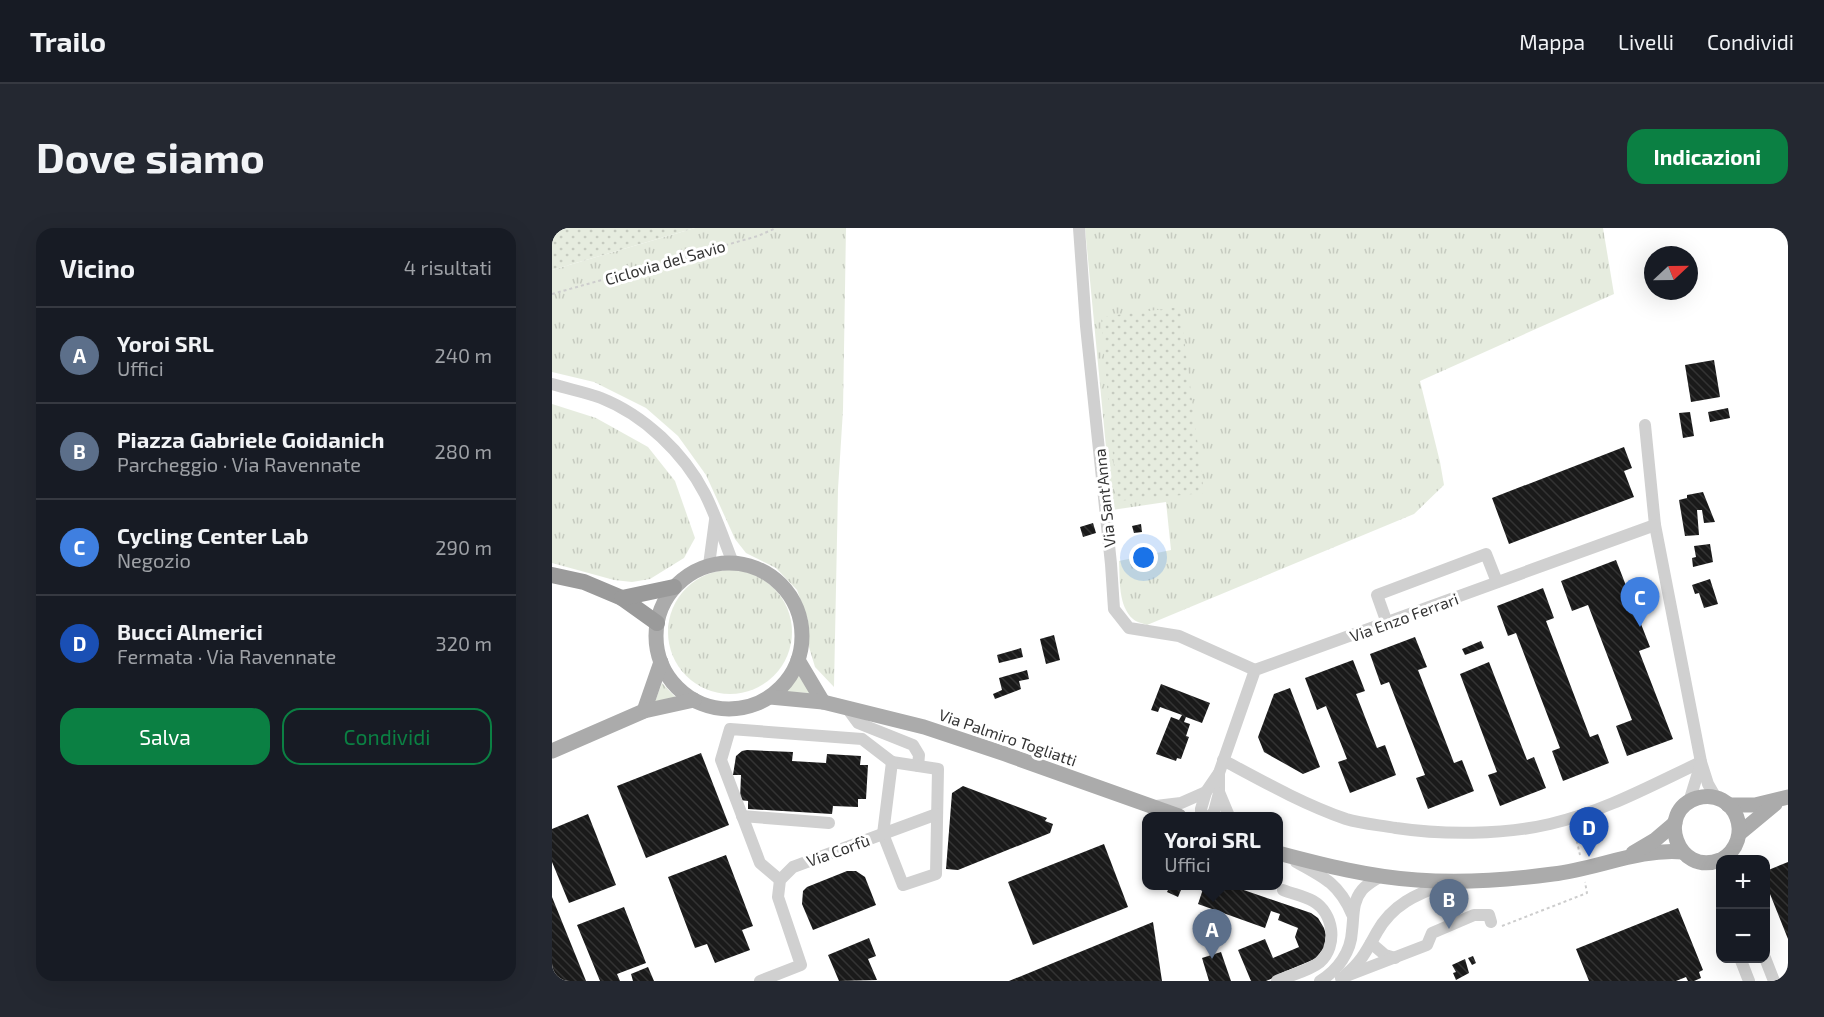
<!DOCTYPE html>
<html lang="it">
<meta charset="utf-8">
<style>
body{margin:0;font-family:"Exo 2",sans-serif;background:#242831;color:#f1f3f6}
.controls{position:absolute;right:18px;bottom:18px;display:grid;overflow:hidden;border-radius:12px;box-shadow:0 6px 24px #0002}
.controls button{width:54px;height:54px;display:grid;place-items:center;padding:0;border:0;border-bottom:2px solid #363941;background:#171b24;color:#f1f3f6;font:30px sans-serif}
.compass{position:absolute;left:1092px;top:18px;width:54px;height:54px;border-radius:50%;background:#171b24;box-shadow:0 6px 24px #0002;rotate:68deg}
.you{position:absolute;left:592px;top:330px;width:21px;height:21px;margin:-15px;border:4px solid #fff;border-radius:50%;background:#1a73e8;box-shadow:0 0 0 9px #1a73e833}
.badge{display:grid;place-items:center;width:39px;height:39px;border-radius:50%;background:#0b8043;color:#fff;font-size:20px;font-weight:700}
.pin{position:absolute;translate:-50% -50px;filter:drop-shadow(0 2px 3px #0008)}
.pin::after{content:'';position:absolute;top:32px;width:21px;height:18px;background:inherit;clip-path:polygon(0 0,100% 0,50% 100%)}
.popup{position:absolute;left:590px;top:584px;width:141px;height:78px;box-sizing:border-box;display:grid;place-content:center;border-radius:12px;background:#171b24;filter:drop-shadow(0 2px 4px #0005);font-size:20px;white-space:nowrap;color:#9ea1a6}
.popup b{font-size:22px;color:#f1f3f6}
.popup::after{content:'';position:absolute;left:50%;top:100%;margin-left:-12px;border:12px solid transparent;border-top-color:#171b24}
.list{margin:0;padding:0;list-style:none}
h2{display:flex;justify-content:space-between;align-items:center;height:78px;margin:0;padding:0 24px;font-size:26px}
h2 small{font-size:20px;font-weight:400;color:#9ea1a6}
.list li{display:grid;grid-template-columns:39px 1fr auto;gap:18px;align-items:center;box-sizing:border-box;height:96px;padding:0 24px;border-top:2px solid #363941}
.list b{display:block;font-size:22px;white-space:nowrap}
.list p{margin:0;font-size:20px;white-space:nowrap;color:#9ea1a6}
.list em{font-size:20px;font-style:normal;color:#9ea1a6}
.actions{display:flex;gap:12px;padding:18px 24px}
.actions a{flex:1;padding:14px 0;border:2px solid #0b8043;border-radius:18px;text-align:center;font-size:21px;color:#0b8043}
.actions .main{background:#0b8043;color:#fff}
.map{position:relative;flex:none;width:1236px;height:753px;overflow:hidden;border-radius:18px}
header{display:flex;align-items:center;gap:36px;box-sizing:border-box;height:84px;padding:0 30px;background:#171b24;border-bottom:2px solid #363941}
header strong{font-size:28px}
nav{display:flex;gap:33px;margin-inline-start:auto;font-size:21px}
.intro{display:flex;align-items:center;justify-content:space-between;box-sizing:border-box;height:144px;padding:0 36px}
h1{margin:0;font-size:42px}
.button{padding:15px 27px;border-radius:18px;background:#0b8043;color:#fff;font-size:21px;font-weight:700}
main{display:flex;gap:36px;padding:0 36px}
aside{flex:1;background:#171b24;border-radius:18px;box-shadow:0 6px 24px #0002}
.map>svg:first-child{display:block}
</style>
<header>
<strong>Trailo</strong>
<nav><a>Mappa</a><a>Livelli</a><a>Condividi</a></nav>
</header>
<div class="intro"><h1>Dove siamo</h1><a class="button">Indicazioni</a></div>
<main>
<aside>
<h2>Vicino<small>4 risultati</small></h2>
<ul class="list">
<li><span class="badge" style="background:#5c6f8a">A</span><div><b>Yoroi SRL</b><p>Uffici</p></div><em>240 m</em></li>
<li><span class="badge" style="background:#5c6f8a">B</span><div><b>Piazza Gabriele Goidanich</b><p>Parcheggio · Via Ravennate</p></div><em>280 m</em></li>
<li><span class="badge" style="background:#3f7fe0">C</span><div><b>Cycling Center Lab</b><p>Negozio</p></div><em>290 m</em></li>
<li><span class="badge" style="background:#1a4fb4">D</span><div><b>Bucci Almerici</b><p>Fermata · Via Ravennate</p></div><em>320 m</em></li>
</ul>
<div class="actions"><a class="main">Salva</a><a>Condividi</a></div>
</aside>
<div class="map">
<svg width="1236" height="753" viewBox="0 0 1236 753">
<defs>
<pattern id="grass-tufts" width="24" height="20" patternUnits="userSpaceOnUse" patternTransform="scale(1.5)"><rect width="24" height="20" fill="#e6ecdf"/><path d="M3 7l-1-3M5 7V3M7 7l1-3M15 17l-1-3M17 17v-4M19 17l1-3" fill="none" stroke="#c6cbc0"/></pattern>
<pattern id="park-dots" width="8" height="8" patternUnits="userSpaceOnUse" patternTransform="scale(1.5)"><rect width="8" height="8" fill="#e6ecdf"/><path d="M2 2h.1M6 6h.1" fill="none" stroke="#c6cbc0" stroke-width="1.8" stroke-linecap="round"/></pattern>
<pattern id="building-back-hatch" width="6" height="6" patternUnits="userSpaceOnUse" patternTransform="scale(1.5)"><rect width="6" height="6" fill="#1a1a1a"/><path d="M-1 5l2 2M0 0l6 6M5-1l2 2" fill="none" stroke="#333"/></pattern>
</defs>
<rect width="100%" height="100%" fill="#fff"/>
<!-- grass -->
<g fill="url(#grass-tufts)">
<polygon points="143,0 294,0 291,182 286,261 282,459 263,439 257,419 256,392 245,362 224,340 194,325 183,311 154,247 126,208 94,180 42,154 0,144 0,42"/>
<path d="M533,0h518l11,66 -194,87 20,81 4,23 -30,29 -267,111c-5,-2 -11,-3 -14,-6 -15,-13 -13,-40 -14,-58l52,-11 -5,-48 -54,8z"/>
<polygon points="0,176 44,190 96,219 123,253 143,310 132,330 98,351 80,354 62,352 0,335"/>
<circle cx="178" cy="404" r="62"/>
<polygon points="245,445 258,465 232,464"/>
<polygon points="110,455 126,472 102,476"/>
</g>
<!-- park -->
<g fill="url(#park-dots)">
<polygon points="13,0 143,0 0,42 0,5"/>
<polygon points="628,79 652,265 565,273 549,89"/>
</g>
<!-- building -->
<g fill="url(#building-back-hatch)">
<polygon points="1162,132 1168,169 1139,174 1133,137"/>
<polygon points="1176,180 1178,190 1158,194 1156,184"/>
<polygon points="1138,184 1142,208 1131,210 1127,185"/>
<polygon points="1072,219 1080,240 1072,243 1082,269 957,316 940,270"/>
<polygon points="1151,264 1163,294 1152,295 1150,282 1145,282 1147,307 1133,308 1127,272 1135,270 1135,267"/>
<polygon points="541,295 544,305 531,309 528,299"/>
<polygon points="589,296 590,304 582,305 580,298"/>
<polygon points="1158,316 1161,334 1141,339 1140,330 1144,329 1142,318"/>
<polygon points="1064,332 1098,419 1087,423 1121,511 1075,528 1064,498 1080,492 1036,377 1020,383 1009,353"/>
<polygon points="1158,351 1166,376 1152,380 1147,365 1143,366 1140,357"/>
<polygon points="991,360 1002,390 994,393 1038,509 1046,506 1057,535 1011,553 1000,523 1008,520 964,405 956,408 945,378"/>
<polygon points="502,407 508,432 494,436 488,411"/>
<polygon points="863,409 875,439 866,442 902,535 910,532 922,563 876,581 864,550 873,547 837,454 829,457 818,426"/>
<polygon points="929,413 932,420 913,427 910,421"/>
<polygon points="469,420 471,429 447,435 445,427"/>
<polygon points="801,432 813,463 804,466 825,520 833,517 844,547 798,565 786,534 795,531 774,478 765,482 753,450"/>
<polygon points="937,434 975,532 982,529 994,560 948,578 936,547 945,544 908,446"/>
<polygon points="475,442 477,451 467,453 469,461 443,471 441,466 450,462 447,450"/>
<polygon points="609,456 658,475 650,495 634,489 632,494 638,496 634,508 637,509 629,531 625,530 624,533 604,526 619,489 627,492 630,487 608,479 606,484 599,482"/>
<polygon points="738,460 768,539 751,546 712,524 706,509 722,466"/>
<polygon points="195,522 241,524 240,533 274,535 275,526 309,528 308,537 316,537 314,571 306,571 306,579 281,578 280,586 196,581 196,573 188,572 189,547 181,547 184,528 190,523"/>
<polygon points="149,525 177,597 94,630 65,558"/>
<polygon points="411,558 495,590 493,593 501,596 498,605 406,642 394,641 400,565"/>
<polygon points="36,586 64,657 17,675 0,634 0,601"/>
<polygon points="552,616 576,679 481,717 456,654"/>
<polygon points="174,627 201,698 190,702 198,722 163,735 155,716 143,720 116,649"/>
<polygon points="1236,634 1236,711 1214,656 1214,643"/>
<polygon points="295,643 304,643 313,649 324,677 261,702 250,676 251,663 255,659"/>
<polygon points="618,658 629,662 626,669 615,664"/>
<polygon points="652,658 680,658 759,685 766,690 772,700 774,707 772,720 763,731 727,746 728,747 714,753 699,753 686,722 713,711 721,730 747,719 743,709 746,700 726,692 728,686 719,683 713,700 646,676"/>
<polygon points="0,669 34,753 0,753"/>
<polygon points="72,679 94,735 65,746 68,753 48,753 25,697"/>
<polygon points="1126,680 1151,742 1147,744 1149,750 1142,753 1136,753 1134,749 1124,753 1037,753 1024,721"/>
<polygon points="601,694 610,753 457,753"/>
<polygon points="317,710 324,728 316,731 325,752 287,753 276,727"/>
<polygon points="669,724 679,753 657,753 650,730"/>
<polygon points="921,728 924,735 920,737 916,730"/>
<polygon points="913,731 917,745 904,752 901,745 904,744 900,737"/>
<polygon points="96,739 102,753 81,753 79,746"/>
</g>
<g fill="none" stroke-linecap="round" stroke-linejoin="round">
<!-- path -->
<g stroke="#cdcdcd" stroke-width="2" stroke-dasharray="3 3" stroke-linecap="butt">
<polyline points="0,66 206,8 224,0"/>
<polyline points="1022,601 1028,627"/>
<polyline points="950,698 1035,665 1033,654"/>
</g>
<!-- minor -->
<g stroke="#d0d0d0" stroke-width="12">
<polyline points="527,0 534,98 559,336 562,381 577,400 627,408 703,442"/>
<path d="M0,156c16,5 33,8 49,14 43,17 83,55 104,96 11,22 19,46 28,69"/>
<polyline points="1093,197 1103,297 1149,534 1156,556 1164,570"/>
<polyline points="157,337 163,292"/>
<polyline points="835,395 825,367 934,326 945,354"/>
<polyline points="295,480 306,495 361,517 367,527 366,538"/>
<path d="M671,532c41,22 80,44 123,59 16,5 34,6 50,9 47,7 107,7 154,-4 53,-12 102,-39 151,-62"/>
<polygon points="340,534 386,541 384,646 351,657 331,606"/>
<polyline points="667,545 667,564 677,588"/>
<polyline points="1137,574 1149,535"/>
<polyline points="604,578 629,575 654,564"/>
<polyline points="190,588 277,595"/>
<polyline points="649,588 649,581 654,564 667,545 703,442 1103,297"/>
<polyline points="658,588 662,584 667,565"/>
<path d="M744,634c28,15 43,22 56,52"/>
<polyline points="228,652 208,635 169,532 178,501 310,511 340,534"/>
<polyline points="819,715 833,727 843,730"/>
<polyline points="1188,730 1197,753"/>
<polyline points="1213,730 1222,753"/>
<path d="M794,746c15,-11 22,-26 31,-42 15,-27 39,-38 68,-48"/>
<polyline points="789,750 875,717 880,705 922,687 937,687 939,694"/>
<polyline points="208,753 249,737 226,669 228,652 241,639 385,586"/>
<path d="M725,753c13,-6 32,-10 43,-19 18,-16 14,-49 -7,-61 -9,-5 -20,-7 -30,-11"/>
<path d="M768,753c18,-11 31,-29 32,-50 2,-15 0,-29 10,-41 5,-6 13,-10 19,-14"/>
</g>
<!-- major -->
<g stroke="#ababab" stroke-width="15">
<circle cx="177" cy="408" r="73"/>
<polyline points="246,432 271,474"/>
<polyline points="218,469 271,474 372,499 453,526 627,588"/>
<polyline points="92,483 109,434"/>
<polyline points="0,523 92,483 142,472"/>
<polyline points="1176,577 1203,577 1236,569"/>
<polyline points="1188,605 1223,576"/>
<path d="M726,625c45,12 92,24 139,27 44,3 92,0 136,-6 44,-5 86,-26 130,-22"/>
<polyline points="1081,625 1103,612 1123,595"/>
<path d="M1168,632c-43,17 -65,-49 -23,-62 39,-11 59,41 24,62"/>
</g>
<!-- highway -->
<g stroke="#9a9a9a" stroke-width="16">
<polyline points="0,347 32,354 70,370 105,395"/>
<polyline points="70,370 122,359"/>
</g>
</g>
<g text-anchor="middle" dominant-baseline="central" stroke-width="6" stroke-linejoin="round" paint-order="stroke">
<!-- street labels -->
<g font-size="16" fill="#333" stroke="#fff">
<text transform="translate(113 34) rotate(-16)">Ciclovia del Savio</text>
<text transform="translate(552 270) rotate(-96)">Via Sant'Anna</text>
<text transform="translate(852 389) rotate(-20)">Via Enzo Ferrari</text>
<text transform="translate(456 509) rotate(19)">Via Palmiro Togliatti</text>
<text transform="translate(286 622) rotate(-20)">Via Corfù</text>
</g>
</g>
</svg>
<div class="controls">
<button>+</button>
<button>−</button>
</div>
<svg class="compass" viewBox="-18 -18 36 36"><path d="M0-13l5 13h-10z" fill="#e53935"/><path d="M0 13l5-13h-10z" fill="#9ea1a6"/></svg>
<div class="you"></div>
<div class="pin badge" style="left:660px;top:731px;background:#5c6f8a">A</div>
<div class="popup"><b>Yoroi SRL</b>Uffici</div>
<div class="pin badge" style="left:897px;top:701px;background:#5c6f8a">B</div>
<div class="pin badge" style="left:1088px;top:399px;background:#3f7fe0">C</div>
<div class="pin badge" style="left:1037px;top:629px;background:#1a4fb4">D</div>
</div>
</main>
